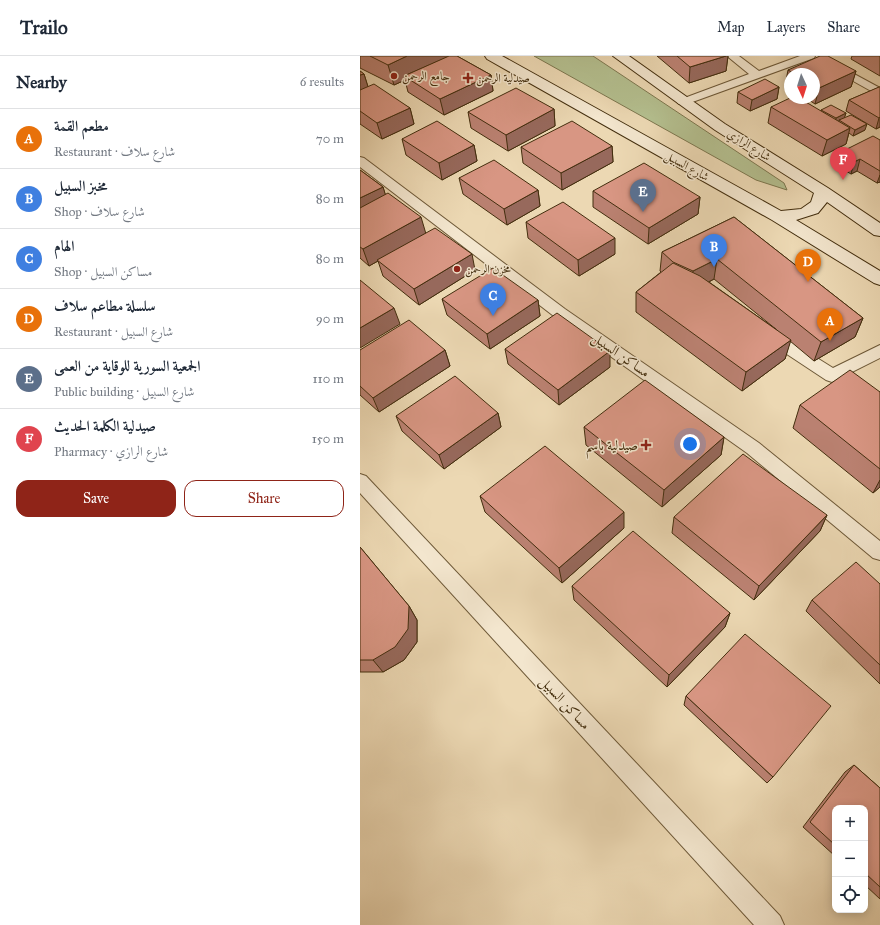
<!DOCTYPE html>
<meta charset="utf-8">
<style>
body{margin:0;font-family:"IM FELL Great Primer",Amiri,serif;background:#f6f6f7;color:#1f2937}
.controls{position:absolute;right:12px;bottom:12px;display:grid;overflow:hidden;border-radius:8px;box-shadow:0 2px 10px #0003}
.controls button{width:36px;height:36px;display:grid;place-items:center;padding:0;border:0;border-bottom:1px solid #e0e1e3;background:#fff;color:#1f2937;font:20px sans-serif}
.compass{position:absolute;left:424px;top:12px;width:36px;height:36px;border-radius:50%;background:#fff;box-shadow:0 2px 10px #0003;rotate:176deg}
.you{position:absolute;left:330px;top:388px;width:14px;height:14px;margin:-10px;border:3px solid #fff;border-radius:50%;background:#1a73e8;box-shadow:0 0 0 6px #1a73e833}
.badge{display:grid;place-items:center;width:26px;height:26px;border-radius:50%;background:#8f2418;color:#fff;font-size:13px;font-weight:700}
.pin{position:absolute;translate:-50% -33px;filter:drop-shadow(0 1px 2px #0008)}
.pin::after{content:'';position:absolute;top:21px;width:14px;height:12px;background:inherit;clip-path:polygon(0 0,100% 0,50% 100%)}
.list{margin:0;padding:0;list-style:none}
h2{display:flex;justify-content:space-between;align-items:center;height:52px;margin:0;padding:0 16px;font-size:17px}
h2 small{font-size:13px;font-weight:400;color:#747a83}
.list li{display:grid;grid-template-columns:26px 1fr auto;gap:12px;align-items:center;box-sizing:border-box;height:60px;padding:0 16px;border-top:1px solid #e0e1e3}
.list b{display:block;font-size:15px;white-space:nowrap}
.list p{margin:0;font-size:13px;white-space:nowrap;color:#747a83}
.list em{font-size:13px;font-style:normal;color:#747a83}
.actions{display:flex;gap:8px;padding:12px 16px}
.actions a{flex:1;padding:9px 0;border:1px solid #8f2418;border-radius:12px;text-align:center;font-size:14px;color:#8f2418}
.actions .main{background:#8f2418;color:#fff}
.icon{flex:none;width:22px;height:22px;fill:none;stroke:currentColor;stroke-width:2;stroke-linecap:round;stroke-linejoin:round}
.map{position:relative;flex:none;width:520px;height:869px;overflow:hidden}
header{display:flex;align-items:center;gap:24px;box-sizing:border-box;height:56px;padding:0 20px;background:#fff;border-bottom:1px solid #e0e1e3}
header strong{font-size:19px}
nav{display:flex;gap:22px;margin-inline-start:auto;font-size:14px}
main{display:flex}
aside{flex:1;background:#fff}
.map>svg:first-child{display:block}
</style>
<header>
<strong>Trailo</strong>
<nav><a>Map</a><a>Layers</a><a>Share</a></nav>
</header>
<main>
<aside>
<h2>Nearby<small>6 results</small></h2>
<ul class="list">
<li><span class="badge" style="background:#e8710a">A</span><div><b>مطعم القمة</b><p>Restaurant · شارع سلاف</p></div><em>70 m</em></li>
<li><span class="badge" style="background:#3f7fe0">B</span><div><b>مخبز السبيل</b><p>Shop · شارع سلاف</p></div><em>80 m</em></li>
<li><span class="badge" style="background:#3f7fe0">C</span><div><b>الهام</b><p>Shop · مساكن السبيل</p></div><em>80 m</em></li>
<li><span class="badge" style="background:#e8710a">D</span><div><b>سلسلة مطاعم سلاف</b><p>Restaurant · شارع السبيل</p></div><em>90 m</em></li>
<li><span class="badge" style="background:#5c6f8a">E</span><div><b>الجمعية السورية للوقاية من العمى</b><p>Public building · شارع السبيل</p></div><em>110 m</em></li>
<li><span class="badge" style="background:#e0444e">F</span><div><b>صيدلية الكلمة الحديث</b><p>Pharmacy · شارع الرازي</p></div><em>150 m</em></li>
</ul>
<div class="actions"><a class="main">Save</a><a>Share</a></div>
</aside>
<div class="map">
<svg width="520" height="869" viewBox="0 0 520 869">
<rect width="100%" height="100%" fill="#ecd8b3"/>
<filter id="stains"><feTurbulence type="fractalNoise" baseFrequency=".005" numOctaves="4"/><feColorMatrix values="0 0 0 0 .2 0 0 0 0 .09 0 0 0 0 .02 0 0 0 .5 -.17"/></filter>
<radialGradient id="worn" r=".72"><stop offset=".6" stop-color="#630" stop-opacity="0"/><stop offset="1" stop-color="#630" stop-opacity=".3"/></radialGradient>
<!-- green -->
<polygon fill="#b4bf8f" stroke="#7c764e" points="174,0 233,0 424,127 427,134 396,124"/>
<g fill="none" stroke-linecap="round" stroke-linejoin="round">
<defs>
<g id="street">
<polygon points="367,0 379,0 399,15 440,0 455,0 454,2 327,48 319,48 317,46 319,44 389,18"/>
<polygon points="472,6 520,32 520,40 468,11 467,9 468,7"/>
<polygon points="0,101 4,102 205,253 399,387 520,485 520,504 513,502 387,397 195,261 0,111"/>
<polygon points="409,273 414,275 473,312 520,289 520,302 472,326 466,324 404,283 401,279 404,275"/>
<polygon points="0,418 6,420 420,860 424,869 394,869 0,437"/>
</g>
<polygon id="secondary" points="125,0 142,0 421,155 441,153 451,146 454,137 355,74 253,0 269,0 365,68 468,132 520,167 520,180 514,179 467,146 458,157 436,164 520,215 520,229 514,227 412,164 127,3"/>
</defs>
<!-- street casing -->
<use href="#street" stroke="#6d5837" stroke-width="2"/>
<!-- secondary casing -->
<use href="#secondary" stroke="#432e0e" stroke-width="2"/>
<!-- street -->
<use href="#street" fill="#f3e6ce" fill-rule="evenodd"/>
<!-- secondary -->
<use href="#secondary" fill="#f3e6ce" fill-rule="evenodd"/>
</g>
<!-- wall -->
<g fill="#ba8171" stroke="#432e0e" fill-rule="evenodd">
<polygon points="0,0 97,0 131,19 133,35 84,59 48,36 45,24 34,29 0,12"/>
<polygon points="297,0 368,0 366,15 329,27"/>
<polygon points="492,0 520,0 520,20 491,3"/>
<polygon points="428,14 496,15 491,31 455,48 446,42 454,42 454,18 430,18 430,33 425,30"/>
<polygon points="0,15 4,18 8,31 50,52 54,68 22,83 0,68"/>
<polygon points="419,31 417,43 390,55 377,47 378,36"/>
<polygon points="520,31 520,71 516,73 486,55 489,44"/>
<polygon points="411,51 461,55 461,54 486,57 484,62 505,74 493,80 489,77 486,88 462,100 408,67"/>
<polygon points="194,53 195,70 148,95 111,72 108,56"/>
<polygon points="42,83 114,89 117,105 82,124 46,99"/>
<polygon points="520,84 520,126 517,127 497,115 491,118 476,109 479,97"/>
<polygon points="252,90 253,106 202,134 163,107 161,91"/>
<polygon points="0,114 23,131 25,138 65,177 115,214 59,249 23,220 18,205 9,210 0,202"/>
<polygon points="99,122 178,134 180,150 147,169 103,138"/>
<polygon points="233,135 340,141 338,158 288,188 233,151"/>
<path d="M374,161l129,101 -8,19 -41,24 -24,-20 -5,18 -43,32 -106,-79v-20l25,-20 -1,-1 2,-19zM354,223l63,51 -68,-48z"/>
<polygon points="166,166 255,198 219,220 168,182"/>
<polygon points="82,243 178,244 180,260 130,293 87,259"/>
<polygon points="145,293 250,311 199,349 148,308"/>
<polygon points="0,294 85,294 90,310 19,356 0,339"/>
<polygon points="520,336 520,431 513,437 433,372 440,349"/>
<polygon points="138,357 141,371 84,413 42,375 36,360"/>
<polygon points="224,371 364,381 361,399 302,451 226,389"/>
<polygon points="120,440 264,472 202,527 125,456"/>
<polygon points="467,459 460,475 394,544 312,477 314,461"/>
<polygon points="0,491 49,550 57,564 57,586 44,604 23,616 0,616"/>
<polygon points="520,528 520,628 446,555 452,544"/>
<polygon points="212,530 370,557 365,571 307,631 214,544"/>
<polygon points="326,640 413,721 407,727 324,649"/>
<polygon points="494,709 520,732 520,843 505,829 505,752 475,752 475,800 443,771 485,716"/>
</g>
<!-- shaded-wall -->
<g fill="#97695c" stroke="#432e0e">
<polygon points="47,0 90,0 44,20 45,24 34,29 28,9"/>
<polygon points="366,0 368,0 366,15 329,27 330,11"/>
<polygon points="496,15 491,31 455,48 459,32"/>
<polygon points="4,18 9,34 0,38 0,19"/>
<polygon points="131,19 133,35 84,59 80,43"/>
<polygon points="419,31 417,43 390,55 392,44"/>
<polygon points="50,52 54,68 22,83 17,67"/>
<polygon points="194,53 195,70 148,95 146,79"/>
<polygon points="486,57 484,63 479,64 479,66 475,68 476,62"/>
<polygon points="520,61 520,71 516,73 519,62"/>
<polygon points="507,68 505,74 493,80 495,74"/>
<polygon points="490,72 486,88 462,100 467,84"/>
<polygon points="114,89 117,105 82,124 79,107"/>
<polygon points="252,90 253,106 202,134 201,117"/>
<polygon points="500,103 497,115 491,118 494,106"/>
<polygon points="520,119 520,126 517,127"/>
<polygon points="23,131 28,147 0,162 0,142"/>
<polygon points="178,134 180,150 147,169 144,153"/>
<polygon points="340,141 338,158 288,188 289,172"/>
<polygon points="61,161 66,178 9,210 3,193"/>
<polygon points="255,182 255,198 219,220 218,204"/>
<polygon points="112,198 115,214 59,249 54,233"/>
<polygon points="357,203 354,223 331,235 333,215"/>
<polygon points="178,244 180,260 130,293 127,278"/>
<polygon points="34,252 40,268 0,292 0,272"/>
<polygon points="503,262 495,281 454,305 461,286"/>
<polygon points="431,284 425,303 382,335 386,316"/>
<polygon points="85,294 90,310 19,356 13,342"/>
<polygon points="250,295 250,311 199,349 198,334"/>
<polygon points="138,357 141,371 84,413 79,399"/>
<polygon points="364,381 361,399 302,451 304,434"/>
<polygon points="520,424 520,431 513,437"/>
<polygon points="264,456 264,472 202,527 199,512"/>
<polygon points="467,459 460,475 394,544 399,530"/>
<polygon points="49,550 57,564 57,586 44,604 23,616 13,604"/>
<polygon points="370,557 365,571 307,631 309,619"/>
</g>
<!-- building -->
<g fill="#d89683" stroke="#432e0e">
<polygon points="10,0 47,0 28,9"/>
<polygon points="89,0 97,0 131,19 80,43 44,20"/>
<polygon points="317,0 366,0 330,11"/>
<polygon points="460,0 468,0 496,15 459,32 454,29 454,18 435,18 428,14"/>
<polygon points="0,15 4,18 0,19"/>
<polygon points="405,23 419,31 392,44 378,36"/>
<polygon points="14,28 50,52 17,67 0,55 0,34"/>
<polygon points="519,31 520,31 520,61 519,62 489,44"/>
<polygon points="156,32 194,53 146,79 108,56"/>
<polygon points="430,42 439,42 490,72 467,84 411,51"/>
<polygon points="471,49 486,57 476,62 461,54"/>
<polygon points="491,59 507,68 495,74 479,64"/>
<polygon points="77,65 114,89 79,107 42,83"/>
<polygon points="212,65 252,90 201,117 161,91"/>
<polygon points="513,80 520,84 520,115 500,103 494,106 479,97"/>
<polygon points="134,104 178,134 144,153 99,122"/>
<polygon points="284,107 340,141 289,172 233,135"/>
<polygon points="0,114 23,131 0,142"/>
<polygon points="28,137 61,161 3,193 0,191 0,152"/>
<polygon points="203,146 255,182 218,204 166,166"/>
<polygon points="374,161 503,262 461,286 357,203 333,215 313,206 302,196"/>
<polygon points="75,172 112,198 54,233 17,204"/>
<polygon points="313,207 340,220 431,284 386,316 276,236"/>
<polygon points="133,212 178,244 127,278 82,243"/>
<polygon points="0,224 34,252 0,272"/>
<polygon points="197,257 250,295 198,334 145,293"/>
<polygon points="49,264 85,294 13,342 0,330 0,294"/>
<polygon points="490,314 520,336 520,413 440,349"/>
<polygon points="95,320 138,357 79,399 36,360"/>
<polygon points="285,324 364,381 304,434 224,371"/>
<polygon points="185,390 264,456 199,512 120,440"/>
<polygon points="383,398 467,459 399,530 314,461"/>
<polygon points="273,475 370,557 309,619 212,530"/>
<polygon points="0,491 49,550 48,573 35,591 13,604 0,604"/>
<polygon points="496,506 520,528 520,609 452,544"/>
<polygon points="385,578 471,650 413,721 326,640"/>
<polygon points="494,709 520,732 520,831 505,817 505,752 475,752 475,789 450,766"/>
</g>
<!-- markers -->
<g fill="#8f2418" stroke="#f3e6ce" stroke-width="1.5">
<circle cx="34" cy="20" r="4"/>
<path d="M106 16h4v4h4v4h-4v4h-4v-4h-4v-4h4z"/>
<circle cx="97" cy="213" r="4"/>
<path d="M284 383h4v4h4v4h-4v4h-4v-4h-4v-4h4z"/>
</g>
<g text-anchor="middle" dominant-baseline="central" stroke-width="3" stroke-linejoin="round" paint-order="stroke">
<!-- far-poi labels -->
<g font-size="12" fill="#432e0e" stroke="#f3e6ce" text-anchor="start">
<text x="42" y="20">جامع الرحمن</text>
<text x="116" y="22">صيدلية الرحمن</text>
<text x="105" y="213">مخزن الرحمن</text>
</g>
<!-- far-street labels -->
<g font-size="12" fill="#432e0e" stroke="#f3e6ce">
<text transform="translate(389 89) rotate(32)">شارع الرازي</text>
<text transform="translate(327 110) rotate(29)">شارع السبيل</text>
</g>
<!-- street labels -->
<g font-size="14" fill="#432e0e" stroke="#f3e6ce">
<text transform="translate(261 299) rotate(35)">مساكن السبيل</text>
<text transform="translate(205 647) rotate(47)">مساكن السبيل</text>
</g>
<!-- poi labels -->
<g font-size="14" fill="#432e0e" stroke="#f3e6ce" text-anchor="end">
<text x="278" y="389">صيدلية باسم</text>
</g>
</g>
<rect width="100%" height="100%" filter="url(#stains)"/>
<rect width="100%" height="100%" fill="url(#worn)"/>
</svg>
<div class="controls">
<button>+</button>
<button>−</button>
<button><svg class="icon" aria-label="locate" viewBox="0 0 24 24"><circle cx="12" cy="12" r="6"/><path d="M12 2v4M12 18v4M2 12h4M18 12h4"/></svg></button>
</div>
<svg class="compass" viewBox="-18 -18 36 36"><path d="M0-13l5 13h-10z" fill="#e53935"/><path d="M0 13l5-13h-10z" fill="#747a83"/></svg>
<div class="you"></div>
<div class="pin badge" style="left:470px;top:285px;background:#e8710a">A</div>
<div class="pin badge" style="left:354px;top:211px;background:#3f7fe0">B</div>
<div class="pin badge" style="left:133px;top:260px;background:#3f7fe0">C</div>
<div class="pin badge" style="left:448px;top:226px;background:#e8710a">D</div>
<div class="pin badge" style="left:283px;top:156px;background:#5c6f8a">E</div>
<div class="pin badge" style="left:483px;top:124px;background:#e0444e">F</div>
</div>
</main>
